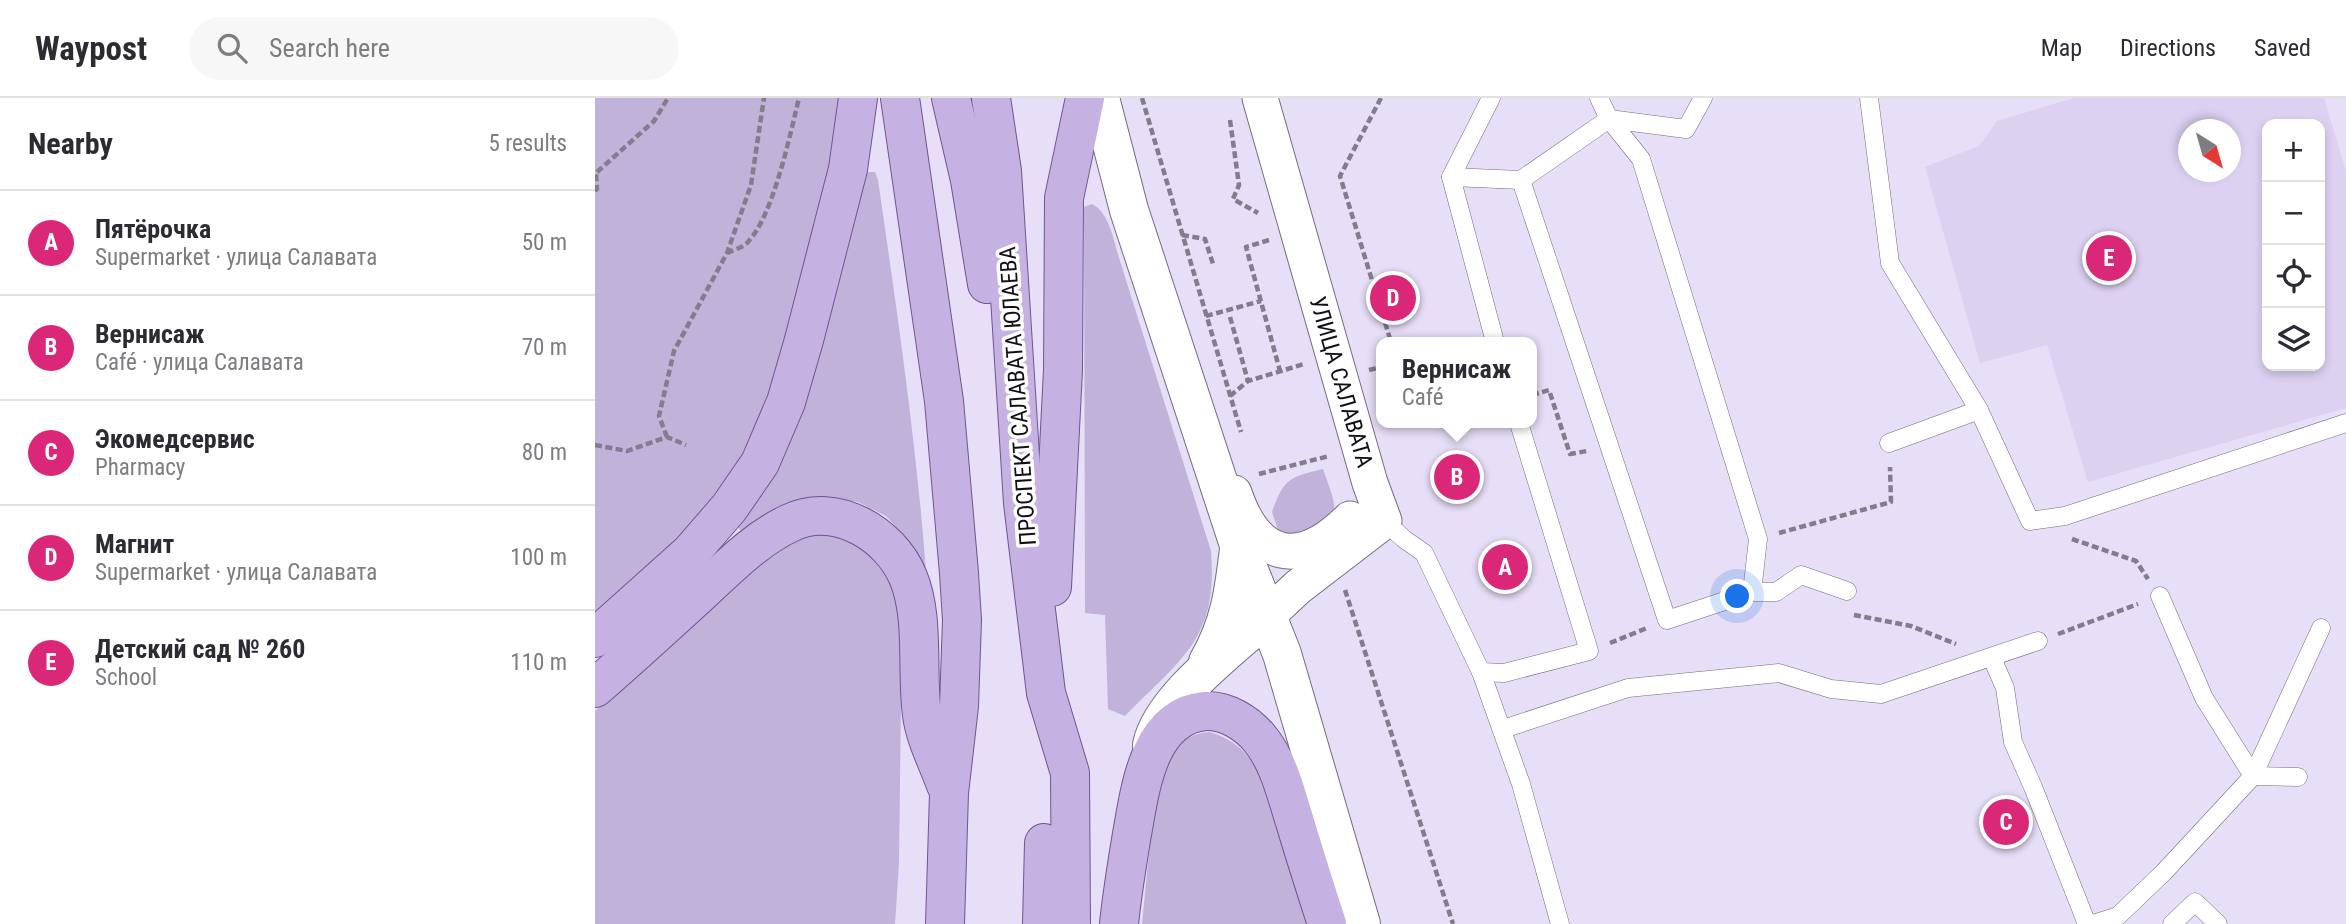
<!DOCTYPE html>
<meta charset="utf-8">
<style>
body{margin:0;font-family:"Roboto Condensed",sans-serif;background:#f7f7f7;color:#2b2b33}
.controls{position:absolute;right:21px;top:21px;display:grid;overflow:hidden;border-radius:14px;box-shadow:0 4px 10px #0003}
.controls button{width:63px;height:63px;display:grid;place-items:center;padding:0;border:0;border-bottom:2px solid #e1e1e2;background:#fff;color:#2b2b33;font:35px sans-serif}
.compass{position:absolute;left:1583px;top:21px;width:63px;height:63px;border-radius:50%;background:#fff;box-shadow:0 4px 10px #0003;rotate:143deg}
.you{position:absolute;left:1143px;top:499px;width:24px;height:24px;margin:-18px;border:5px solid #fff;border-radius:50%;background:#1a73e8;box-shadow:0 0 0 10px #1a73e833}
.badge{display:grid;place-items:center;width:46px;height:46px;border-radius:50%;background:#db2777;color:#fff;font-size:23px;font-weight:700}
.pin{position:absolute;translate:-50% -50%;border:4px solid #fff;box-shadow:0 2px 7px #0006}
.popup{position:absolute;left:781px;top:239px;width:161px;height:91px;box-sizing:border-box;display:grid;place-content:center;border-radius:14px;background:#fff;filter:drop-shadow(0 2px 5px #0005);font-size:23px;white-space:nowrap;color:#7c7c81}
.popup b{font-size:26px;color:#2b2b33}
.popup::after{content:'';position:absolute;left:50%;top:100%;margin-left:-14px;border:14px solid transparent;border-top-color:#fff}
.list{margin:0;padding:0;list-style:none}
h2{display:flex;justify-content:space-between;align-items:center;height:91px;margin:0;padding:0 28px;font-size:30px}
h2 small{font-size:23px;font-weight:400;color:#7c7c81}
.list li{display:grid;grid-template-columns:46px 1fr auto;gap:21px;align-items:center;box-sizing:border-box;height:105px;padding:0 28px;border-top:2px solid #e1e1e2}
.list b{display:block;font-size:26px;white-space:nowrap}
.list p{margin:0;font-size:23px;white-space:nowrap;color:#7c7c81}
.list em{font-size:23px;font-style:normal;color:#7c7c81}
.icon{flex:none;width:38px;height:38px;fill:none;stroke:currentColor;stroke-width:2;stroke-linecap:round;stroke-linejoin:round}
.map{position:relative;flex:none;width:1751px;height:826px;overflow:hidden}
header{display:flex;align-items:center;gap:42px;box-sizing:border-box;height:98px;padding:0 35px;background:#fff;border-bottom:2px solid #e1e1e2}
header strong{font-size:33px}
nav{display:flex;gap:38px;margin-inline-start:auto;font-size:24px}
.search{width:490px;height:63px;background:#f7f7f7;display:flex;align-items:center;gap:18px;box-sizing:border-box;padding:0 24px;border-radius:38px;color:#7c7c81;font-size:26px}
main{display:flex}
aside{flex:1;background:#fff}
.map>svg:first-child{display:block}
</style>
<header>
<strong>Waypost</strong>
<div class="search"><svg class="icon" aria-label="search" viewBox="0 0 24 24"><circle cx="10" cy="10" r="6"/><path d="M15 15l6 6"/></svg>Search here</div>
<nav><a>Map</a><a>Directions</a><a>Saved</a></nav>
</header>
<main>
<aside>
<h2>Nearby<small>5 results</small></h2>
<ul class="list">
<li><span class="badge">A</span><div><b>Пятёрочка</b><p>Supermarket · улица Салавата</p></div><em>50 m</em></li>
<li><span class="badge">B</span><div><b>Вернисаж</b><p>Café · улица Салавата</p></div><em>70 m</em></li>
<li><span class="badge">C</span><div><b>Экомедсервис</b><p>Pharmacy</p></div><em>80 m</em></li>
<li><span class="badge">D</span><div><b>Магнит</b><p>Supermarket · улица Салавата</p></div><em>100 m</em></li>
<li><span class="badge">E</span><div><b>Детский сад № 260</b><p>School</p></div><em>110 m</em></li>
</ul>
</aside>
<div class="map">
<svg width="1751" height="826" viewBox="0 0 1751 826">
<rect width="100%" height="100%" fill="#e7def7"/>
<!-- built -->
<path fill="#ddd1f2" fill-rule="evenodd" d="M1479,0h250l22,73v237l-258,74 -41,-137 -67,18 -55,-196 54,-21 18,-25zM1672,26h53v242h-53zM1594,32h42v42h-42z"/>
<!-- green -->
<g fill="#c0b2d9">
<polygon points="0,0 251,0 178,300 152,359 121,403 0,521"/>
<path d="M272,74h8l3,8c19,131 38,260 48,391l-17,-30 -23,-25 -28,-14 -38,-5 -40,9 -38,26 -5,-6 126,-349z"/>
<path d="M497,106c18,9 22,39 28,57l91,290c7,89 -30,107 -86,165l-17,-7 -3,-94 -20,-2 -1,-406z"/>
<path d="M728,371c17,48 19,46 -24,74l-21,-13 -6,-18c12,-34 18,-35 51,-43z"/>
<path d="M225,433l25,6 39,24 18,54 -3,248 -4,61h-300v-213c33,-30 67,-60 100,-90 37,-34 77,-76 125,-90z"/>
<path d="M614,634c15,4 25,10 36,21 27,30 50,129 63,171h-166c5,-41 10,-146 34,-176 9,-11 19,-14 33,-16z"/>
</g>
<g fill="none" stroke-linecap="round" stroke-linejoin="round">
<defs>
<g id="service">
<polyline points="896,0 856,79 900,244"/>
<polyline points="1004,0 1014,21 1046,61 1163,441 1157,494"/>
<polyline points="1274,0 1295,165 1384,312 1435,423 1470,418 1751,325"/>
<polyline points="856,79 926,82 1014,21 1091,31 1108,0"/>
<polyline points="926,82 1072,522 1157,494 1181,494 1206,477 1252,493"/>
<polyline points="1294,345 1384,312"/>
<polyline points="789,423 809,441 829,455 886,574 909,575 994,553 924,325"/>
<polyline points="1565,498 1609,600 1658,678 1703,679"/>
<polyline points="1397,560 1410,590 1418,644 1438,689 1492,826"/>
<polyline points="886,574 926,686 965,826"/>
<polyline points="908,631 1033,590 1184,575 1236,591 1286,596 1443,543"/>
<polyline points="1498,826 1523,818 1569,774 1658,678 1726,530"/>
<polyline points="1577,826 1600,804 1623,826"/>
</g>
<g id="minor">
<polyline points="665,0 775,385 789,423 703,489 672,518"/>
<path d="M639,395c23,68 66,76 116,26"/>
</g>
<g id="secondary">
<polyline points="505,0 534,112 644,447 687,556 766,826"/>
<path d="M613,564c22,-38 26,-71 31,-113"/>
<path d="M557,647c9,-45 81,-98 115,-129"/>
</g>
<g id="primary">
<polyline points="305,0 349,303 364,475 367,522 364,608 354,695 350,826"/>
<polyline points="356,0 375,82 392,186"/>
<polyline points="396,0 407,73 428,405 451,595 475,675 476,826"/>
<polyline points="457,489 468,272 469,100 490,0"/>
<polyline points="0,540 95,455 134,410 165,365 191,304 209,242 253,71 263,0"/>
<path d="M0,590c38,-33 74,-66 111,-100 26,-24 52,-50 84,-65 46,-22 100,11 118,54 17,40 8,95 14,138 3,23 16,48 24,70"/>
<polyline points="447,826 449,745"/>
<path d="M524,826c3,-30 8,-60 13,-90 8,-44 16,-118 73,-123 21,-1 42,12 55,28 19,23 26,55 35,83 10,34 21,68 32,102"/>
</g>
</defs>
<!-- service casing -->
<use href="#service" stroke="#746c82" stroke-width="19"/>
<!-- minor casing -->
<use href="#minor" stroke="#746c82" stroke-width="37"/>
<!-- secondary casing -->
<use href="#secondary" stroke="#746c82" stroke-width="40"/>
<!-- primary casing -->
<use href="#primary" stroke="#6e568f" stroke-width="40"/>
<!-- path -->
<g stroke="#837c8d" stroke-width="4.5" stroke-dasharray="7 3.5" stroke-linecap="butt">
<polyline points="547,0 646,334"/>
<polyline points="786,0 745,78 796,244"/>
<polyline points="635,22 644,87 638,101 663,115"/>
<polyline points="2,74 59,23 73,0"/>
<polyline points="0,93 2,91 1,74"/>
<polyline points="587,137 610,141 618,166"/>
<polyline points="674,142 651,149 685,273"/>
<path d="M132,155c6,-3 15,-5 20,-10 26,-26 43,-108 52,-145"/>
<polyline points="611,218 666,203"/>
<polyline points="635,219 653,283"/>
<polyline points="774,272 787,269"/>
<polyline points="937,297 954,292 975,356 992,353"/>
<polyline points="635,298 653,283 709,266"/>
<polyline points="72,339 64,318 79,253 132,155 156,87 169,0"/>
<polyline points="0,347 32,353 72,339 91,347"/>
<polyline points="664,376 734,358"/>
<polyline points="1184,435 1296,404 1295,369"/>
<polyline points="1477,441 1541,463 1553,481"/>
<polyline points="750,492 858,826"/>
<polyline points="1259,517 1316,528 1361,546"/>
<polyline points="1463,536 1543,506"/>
<polyline points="1015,545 1052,530"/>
</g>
<!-- service -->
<use href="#service" stroke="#fff" stroke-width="18"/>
<!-- minor -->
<use href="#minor" stroke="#fff" stroke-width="35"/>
<!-- secondary -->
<use href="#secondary" stroke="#fff" stroke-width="38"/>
<!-- primary -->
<use href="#primary" stroke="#c6b1e3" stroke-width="38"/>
</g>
<g text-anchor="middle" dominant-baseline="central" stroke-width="7" stroke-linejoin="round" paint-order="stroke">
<!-- street labels -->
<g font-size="23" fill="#110e16" stroke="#fff">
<text transform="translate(746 284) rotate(74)">УЛИЦА САЛАВАТА</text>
<text transform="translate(423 298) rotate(-94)">ПРОСПЕКТ САЛАВАТА ЮЛАЕВА</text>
</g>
</g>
</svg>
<div class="controls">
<button>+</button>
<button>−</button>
<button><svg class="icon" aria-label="locate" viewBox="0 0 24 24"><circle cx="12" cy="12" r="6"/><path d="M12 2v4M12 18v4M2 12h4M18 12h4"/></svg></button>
<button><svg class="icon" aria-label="layers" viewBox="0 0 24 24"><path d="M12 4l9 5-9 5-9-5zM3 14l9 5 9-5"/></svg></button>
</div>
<svg class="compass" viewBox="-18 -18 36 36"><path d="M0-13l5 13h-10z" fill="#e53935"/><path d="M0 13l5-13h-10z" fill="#7c7c81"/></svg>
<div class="you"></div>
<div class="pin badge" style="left:910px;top:469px">A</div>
<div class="pin badge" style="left:862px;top:379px">B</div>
<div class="popup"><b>Вернисаж</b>Café</div>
<div class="pin badge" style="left:1411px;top:724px">C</div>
<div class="pin badge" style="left:798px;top:200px">D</div>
<div class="pin badge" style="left:1514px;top:160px">E</div>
</div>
</main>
